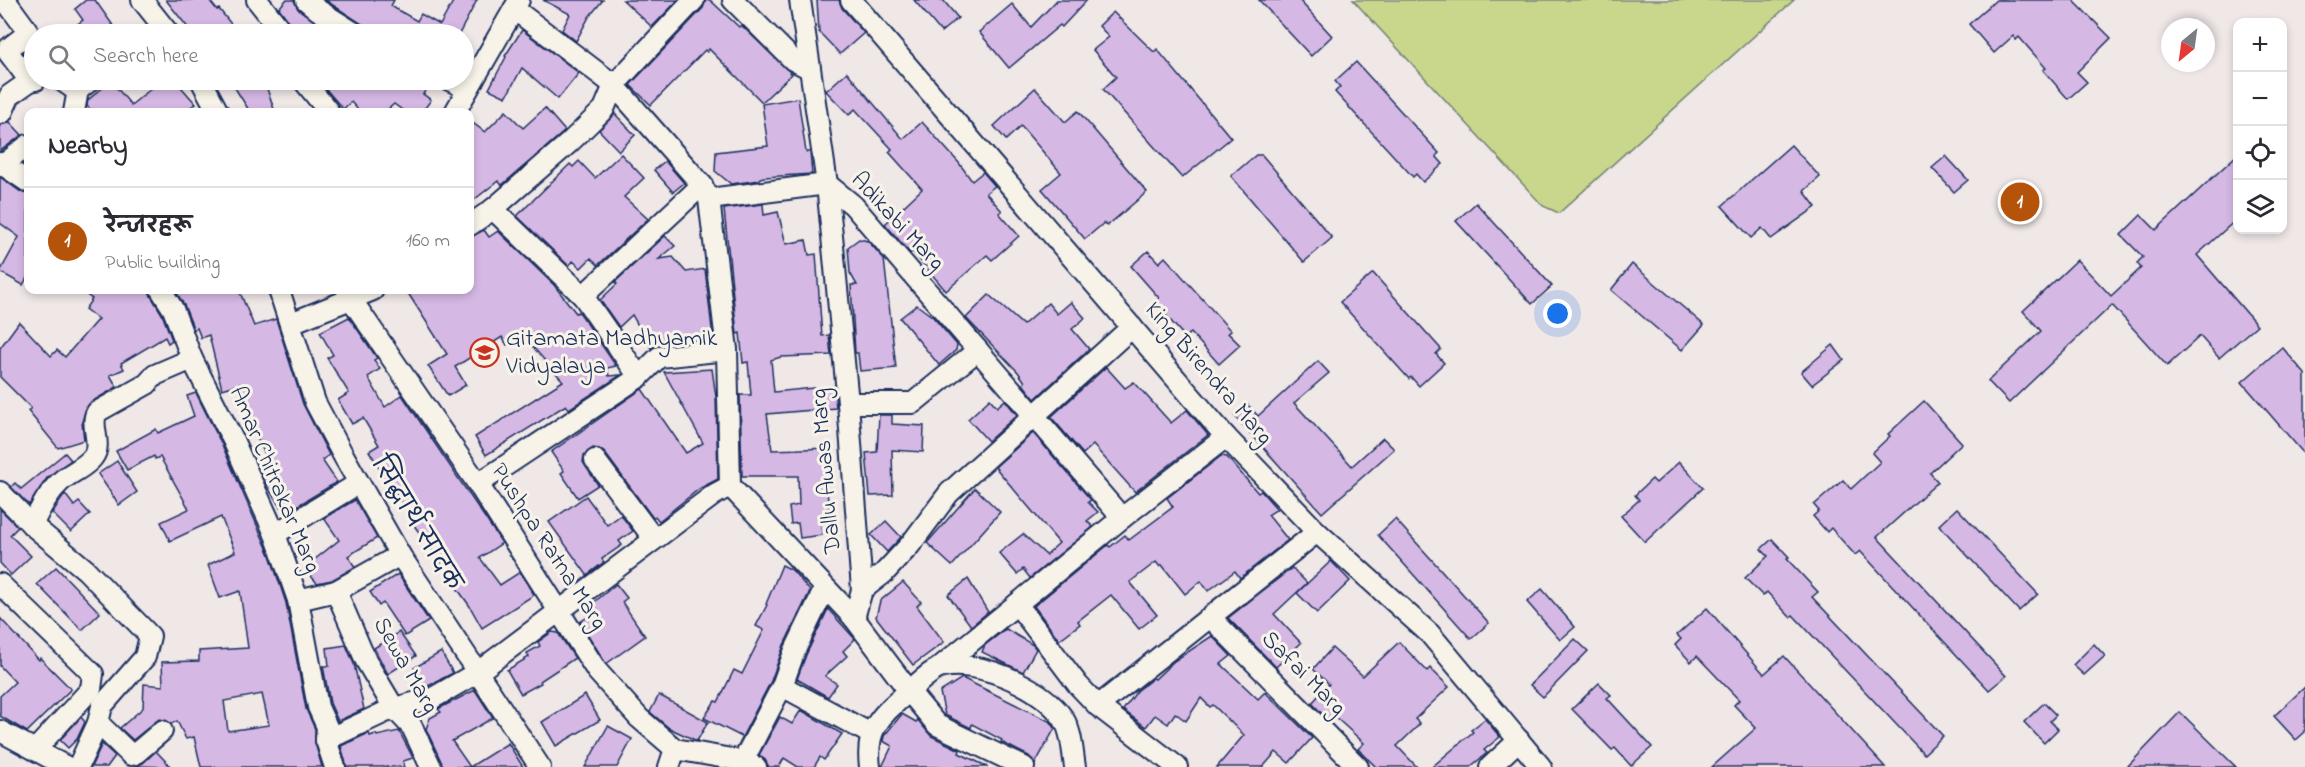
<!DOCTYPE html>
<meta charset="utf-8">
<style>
body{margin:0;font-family:"Indie Flower","Playpen Sans Deva",sans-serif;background:#f2f2f3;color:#2b2b33}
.controls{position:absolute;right:18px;top:18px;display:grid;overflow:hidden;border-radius:12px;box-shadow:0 3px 9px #0003}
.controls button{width:54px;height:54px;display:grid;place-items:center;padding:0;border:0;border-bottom:2px solid #e1e1e2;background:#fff;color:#2b2b33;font:30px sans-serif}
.compass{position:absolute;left:2161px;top:18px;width:54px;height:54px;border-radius:50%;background:#fff;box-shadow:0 3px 9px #0003;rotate:209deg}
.you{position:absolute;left:1558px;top:314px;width:21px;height:21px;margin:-15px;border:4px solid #fff;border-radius:50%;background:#1a73e8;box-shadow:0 0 0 9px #1a73e833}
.badge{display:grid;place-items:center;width:39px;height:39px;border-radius:50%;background:#b45309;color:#fff;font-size:20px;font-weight:700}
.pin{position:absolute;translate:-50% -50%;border:3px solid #fff;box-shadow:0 2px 6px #0006}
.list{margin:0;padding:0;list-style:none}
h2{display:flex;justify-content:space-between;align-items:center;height:78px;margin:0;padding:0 24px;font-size:26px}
h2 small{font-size:20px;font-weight:400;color:#7c7c81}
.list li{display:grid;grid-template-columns:39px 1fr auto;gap:18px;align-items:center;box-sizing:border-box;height:108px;padding:0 24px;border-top:2px solid #e1e1e2}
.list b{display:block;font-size:22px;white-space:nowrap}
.list p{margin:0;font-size:20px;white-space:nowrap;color:#7c7c81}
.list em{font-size:20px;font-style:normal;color:#7c7c81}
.icon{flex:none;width:33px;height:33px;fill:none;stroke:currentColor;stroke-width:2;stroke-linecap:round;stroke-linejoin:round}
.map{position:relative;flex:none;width:2305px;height:767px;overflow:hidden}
.search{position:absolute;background:#fff;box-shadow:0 3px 9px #0003;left:24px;top:24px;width:450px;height:66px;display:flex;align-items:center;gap:15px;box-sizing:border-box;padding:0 21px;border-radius:33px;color:#7c7c81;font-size:22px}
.panel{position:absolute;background:#fff;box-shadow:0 3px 9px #0003;left:24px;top:108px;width:450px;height:186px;border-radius:12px}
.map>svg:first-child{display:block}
</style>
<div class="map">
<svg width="2305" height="767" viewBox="0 0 2305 767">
<rect width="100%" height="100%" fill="#f0e7e7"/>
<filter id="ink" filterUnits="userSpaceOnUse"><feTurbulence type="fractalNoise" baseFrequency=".0167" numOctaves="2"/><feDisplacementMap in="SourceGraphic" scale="12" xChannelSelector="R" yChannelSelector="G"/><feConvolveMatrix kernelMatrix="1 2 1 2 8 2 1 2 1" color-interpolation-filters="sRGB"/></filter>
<g filter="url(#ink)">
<!-- green -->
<polygon fill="#c8d78b" stroke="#728374" stroke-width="1.5" points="1353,0 1794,0 1559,213 1543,206"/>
<!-- building -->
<g fill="#d6b8e5" stroke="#1b2f5e" stroke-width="1.5" fill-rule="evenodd">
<polygon points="86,0 95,0 119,34 64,34 83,20 75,9"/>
<polygon points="166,0 209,0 217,10 219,9 239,34 197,34 191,28 189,29"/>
<polygon points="286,0 294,0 298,9 334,34 296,34 293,27 279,8"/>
<polygon points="325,0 394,0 391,6 417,21 421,14 440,25 454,0 477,0 459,34 368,34 362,24"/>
<polygon points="543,0 603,0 589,17 576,41 562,30 570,14"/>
<polygon points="623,0 678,0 652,27"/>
<polygon points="706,0 710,0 739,27 741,25 792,74 762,102 709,49 707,52 705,50 651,105 630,85 703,8"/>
<polygon points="817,0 839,0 842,8 864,33 840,54 819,32"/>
<polygon points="914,0 943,0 958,18 941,32"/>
<polygon points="1057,0 1087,0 1062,27 1060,25 1009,68 979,32 1012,4 1031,27"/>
<polygon points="1259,0 1299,0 1332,36 1311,56"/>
<polygon points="1996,0 2073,0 2111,38 2077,72 2087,82 2068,99 2043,70 2046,68 2019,37 2016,40 2013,36 1994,53 1969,24"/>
<polygon points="1113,12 1154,52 1157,49 1231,138 1182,178 1103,89 1116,77 1093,50 1109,37 1099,26"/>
<polygon points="522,30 579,73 558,99 522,68 506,97 489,89 506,57 505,56"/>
<polygon points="1356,62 1439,153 1436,156 1443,164 1423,182 1416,174 1413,177 1335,92 1340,87 1335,81"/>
<polygon points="847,72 903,139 922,122 959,163 972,181 983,172 995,186 986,193 1002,211 999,213 1019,236 992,260 987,255 946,291 913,252 910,253 885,224 922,189 889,152 892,149 855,109 849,115 826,91"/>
<polygon points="162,80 175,80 196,104 182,112 93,112 87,106 88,100 111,81 131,105"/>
<polygon points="230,80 264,80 275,112 250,112"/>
<polygon points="318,80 434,80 423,94 431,100 422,112 405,112 394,104 385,112 360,112 351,102 343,109"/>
<polygon points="1035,88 1065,122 1078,111 1147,192 1107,226 1104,223 1085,239 1042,189 1061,173 1021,126 1006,140 994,126"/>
<polygon points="798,98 806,152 810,152 812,174 764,177 760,178 760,180 731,184 715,171 716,152 768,146 762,104"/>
<polygon points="545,108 565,131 502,185 498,181 470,203 470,121 485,132 506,111 523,128"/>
<polygon points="615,114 635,135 619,151 599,130"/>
<polygon points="10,122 22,135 0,151 0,124"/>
<polygon points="1791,145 1820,177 1804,191 1816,207 1771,239 1762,228 1751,238 1722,206"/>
<polygon points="621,154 644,178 624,197 648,219 598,265 591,258 581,268 573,261 569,266 517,216 570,164 573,167 579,161 595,178"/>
<polygon points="2238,154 2238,218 2197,255 2257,325 2219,358 2200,336 2167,366 2112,305 2009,403 1988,381 2041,331 2023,311 2077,260 2111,296 2141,268 2137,263 2143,257 2121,235 2141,215 2156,230"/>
<polygon points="1256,155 1262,155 1332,238 1304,262 1231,176"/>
<polygon points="1946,156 1968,180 1954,192 1932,168"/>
<polygon points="665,161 684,183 673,192 654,170"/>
<polygon points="0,177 21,192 28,194 28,276 23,285 0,272 19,237 0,223"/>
<polygon points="1476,203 1552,286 1532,304 1456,221"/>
<polygon points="763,204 764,215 778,212 786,244 806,240 809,255 816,254 822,336 829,335 831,355 781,357 771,360 774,392 834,386 836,408 767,414 772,450 831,448 832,482 826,482 830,519 820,520 822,535 800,538 798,523 791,524 789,507 799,505 798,476 742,476 740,395 751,395 748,362 743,363 740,333 737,334 724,209"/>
<polygon points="484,230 489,237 498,231 554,285 576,313 579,312 582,316 616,366 607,368 609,376 621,375 569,409 566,405 486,455 475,437 563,381 524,337 522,336 507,345 502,337 455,367 466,385 448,396 428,366 447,354 406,290 470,290 470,237"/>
<polygon points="665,236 675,246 659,259 673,257 686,272 705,269 713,338 658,345 651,348 632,315 619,327 600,300 617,284 615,282"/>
<polygon points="859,239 868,241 884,259 896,368 860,371 858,353 855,353 851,285 857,285 850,273 848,247"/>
<polygon points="1148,251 1159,263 1165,257 1231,331 1228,333 1240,345 1219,364 1191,333 1185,337 1155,303 1159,298 1131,266"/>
<polygon points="1632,264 1704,325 1682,350 1611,290"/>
<polygon points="1373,273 1441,349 1436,354 1444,363 1419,386 1411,377 1409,379 1340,302"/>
<polygon points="80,290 149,290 151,296 162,314 172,340 168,343 165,337 121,363 124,369 110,375 117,387 91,402 86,408 82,422 84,440 58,448 28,411 31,408 0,377 0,348 19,322 51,356 57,350 65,357 98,319 85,309 92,299"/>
<polygon points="175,290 239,290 254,326 276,319 303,404 329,455 322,460 337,482 292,509 288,502 280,507 267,486 258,466 268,460 248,420 252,419 240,384 222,389 209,335 201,338 197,328 194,330 184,305"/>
<polygon points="989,295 1023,325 1048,303 1057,314 1071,302 1085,318 1072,329 1089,349 1035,399 1023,384 1025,382 1018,372 966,318"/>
<polygon points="917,305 933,317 957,345 956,350 939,365 900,318"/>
<polygon points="349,317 377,358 374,360 380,369 368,377 385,407 402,395 502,543 480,558 500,585 520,572 534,595 482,628 469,605 439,563 441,562 410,520 412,519 369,451 379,445 363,418 352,424 338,400 349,393 327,358 333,355 320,332"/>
<polygon points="1833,345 1844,360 1812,385 1801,372"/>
<polygon points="2282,347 2305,374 2305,455 2242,382"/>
<polygon points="1318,361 1329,373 1294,403 1352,466 1383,438 1394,449 1322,513 1234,415 1247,404 1258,416"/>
<polygon points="1106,367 1125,388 1134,382 1171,423 1187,410 1208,435 1135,492 1093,445 1083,454 1051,417"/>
<polygon points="712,369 716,397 718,479 699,489 659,521 655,516 653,518 605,453 599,449 593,448 584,455 583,462 598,485 578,498 561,473 564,471 551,452 642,389 686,453 703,443 664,372"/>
<path d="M196,393l26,52 48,110 16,48 20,106 9,20v14l7,24h-121l-7,-30 -8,2 -9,-18 -6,3 -6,-4 -6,-1 -26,21 -13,-12 23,-20 1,-24 19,2 -1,-24 37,-1v-10l49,-3 -8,-57 -20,7 -12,-33 27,-13 -14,-35 -51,24 -9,-19 28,-13 -29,-52 -5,2 -1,-3 -27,14 -11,-19 40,-22 2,4 36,-17 -7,-20zM262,694l7,31 -41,6 -4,-30z"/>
<polygon points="990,399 997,407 1005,400 1017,415 988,441 968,419"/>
<polygon points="1924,401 1962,443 1930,473 1938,482 1877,537 2006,676 1989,690 1860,551 1855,555 1831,528 1827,532 1813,516 1819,511 1814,505 1843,480 1851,489 1880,462 1872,453 1890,436 1888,434"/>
<polygon points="879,415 892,415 892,424 924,426 923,452 892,450 893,495 870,496 866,453 877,452"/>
<polygon points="1033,433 1091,500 1088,502 1098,512 1087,521 1093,527 1030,578 1023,569 1017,574 999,553 1023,534 1046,555 1059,543 995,467"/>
<polygon points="65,453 71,460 47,478 29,505 11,487 15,483 21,489"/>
<polygon points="1221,456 1227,457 1258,493 1261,491 1277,509 1268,515 1288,540 1240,578 1235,571 1208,591 1201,581 1185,594 1162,565 1160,567 1156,562 1130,582 1157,615 1139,629 1111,595 1078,621 1080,624 1059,640 1034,606 1108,545 1110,547 1125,535 1129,540 1173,507 1167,498"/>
<polygon points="117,461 137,492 119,505 98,474"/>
<polygon points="1679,462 1703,488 1645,542 1621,516 1639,500 1635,495 1652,479 1656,483"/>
<polygon points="975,488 1000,512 952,566 927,543"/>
<polygon points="65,494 74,506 79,502 90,514 71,532 52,513"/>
<polygon points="586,496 607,525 621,515 633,531 619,541 622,545 602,559 604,562 587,575 549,522"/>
<polygon points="355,500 377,538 348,556 355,567 332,580 317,583 304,568 339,540 324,518"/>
<polygon points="1957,508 2038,594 2019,611 1939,525"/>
<polygon points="0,509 18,527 10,535 31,556 11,575 0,563"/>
<polygon points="1395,519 1489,623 1471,639 1378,535"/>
<polygon points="886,521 901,537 887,552 871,535"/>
<polygon points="1772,539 1789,557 1787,559 1818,592 1812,597 1943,736 1924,754 1793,615 1790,617 1767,592 1763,596 1745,578 1768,556 1761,549"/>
<polygon points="1331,561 1350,581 1317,613 1297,593"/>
<polygon points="782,565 792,570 810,591 784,645 771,681 742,737 704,718 715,701 718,702 734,670 742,674 764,630 756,626 767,605 766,604"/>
<polygon points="56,567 100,613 82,630 37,584"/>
<polygon points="1292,568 1307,583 1274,614 1301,643 1276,667 1228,618"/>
<polygon points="398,574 429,621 405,636 383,603 379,606 370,592"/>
<polygon points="968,579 988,612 971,626 948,595"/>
<polygon points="903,582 921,602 917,606 944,642 913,665 876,617 880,601"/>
<polygon points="616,584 627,598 622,602 645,636 606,664 580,622 598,610 592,604"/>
<polygon points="1542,589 1575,627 1560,640 1527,602"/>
<polygon points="1707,608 1764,674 1784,656 1885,767 1712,767 1756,728 1734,705 1739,700 1697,656 1691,662 1675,645 1681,639 1677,635"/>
<polygon points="828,609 855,639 843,651 847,656 825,676 837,684 828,697 797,679 806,655"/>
<polygon points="0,618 39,660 40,658 71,689 27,732 0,716 0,696 15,682 0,666"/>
<polygon points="1006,629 1033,645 1036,649 1023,672 982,652 985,645"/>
<polygon points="399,632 416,656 388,674 374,648"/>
<polygon points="552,632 558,633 575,658 540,681 541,683 521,694 507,670 529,657 527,653 540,646 538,642"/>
<polygon points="1212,636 1231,656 1221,664 1258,699 1265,692 1312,738 1289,763 1276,752 1263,767 1217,767 1244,735 1213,705 1210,707 1201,698 1186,721 1175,713 1168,724 1155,715 1146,727 1123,710 1137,691 1153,678 1155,679 1174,661"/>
<polygon points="1575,639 1588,651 1543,697 1530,685"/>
<polygon points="1399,642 1427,671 1430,668 1449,687 1415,719 1420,724 1397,746 1417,767 1376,767 1358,749 1364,743 1333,715 1328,720 1312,703 1329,684 1313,669 1332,648 1363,676"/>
<polygon points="2094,644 2105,656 2084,675 2073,665"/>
<polygon points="346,645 354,664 364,709 338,721 330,703 323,666 329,666 327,648"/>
<polygon points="441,652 453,673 426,687 414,668"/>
<polygon points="962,678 1051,722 1055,728 1035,764 1029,756 1001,742 1002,740 972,724 971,728 945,715 940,692"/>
<polygon points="1599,683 1611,695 1607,698 1652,747 1631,766 1615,748 1612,750 1572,709"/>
<polygon points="2305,687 2305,732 2296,740 2274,716"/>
<polygon points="475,690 493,718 452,741 470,767 508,743 523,767 443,767 443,766 426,729 430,718 441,712 438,709"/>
<polygon points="585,695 600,720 556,746 542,722"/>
<polygon points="659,695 708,722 697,741 669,728 650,712"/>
<polygon points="2044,703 2056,715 2050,721 2058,729 2044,743 2024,722"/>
<polygon points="801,710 842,734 824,760 820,757 814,767 798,767 784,758 779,767 769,767 765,760 759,755 780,717 792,724"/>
<polygon points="2180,712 2236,767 2127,767"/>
<polygon points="902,714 916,722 918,720 931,736 960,750 959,753 988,767 882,767 892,746 883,741 884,736"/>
<polygon points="81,717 85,722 77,739 68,748 60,740"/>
<polygon points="1485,719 1500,737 1484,750 1487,753 1470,767 1432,767 1473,732 1471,730"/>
<polygon points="608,726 632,739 617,767 585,767"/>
<polygon points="399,731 413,758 403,761 404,767 347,767 341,746 369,733 370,736 376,734 377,736"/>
<polygon points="102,744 115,756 107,767 91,767"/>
<polygon points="156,751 171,767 136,766 143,763"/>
</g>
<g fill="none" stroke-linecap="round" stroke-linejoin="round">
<defs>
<g id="minor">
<polyline points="5,0 27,30 27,34 9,48 8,52 30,81 36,80"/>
<polyline points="142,0 169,34"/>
<polyline points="257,0 284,34"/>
<polyline points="306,0 318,10 356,34"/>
<polyline points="519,0 514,9 614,85 702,185 709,199 727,350 730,486 854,618"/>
<polyline points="733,0 793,60 810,69"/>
<path d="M800,0l27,184 21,219 14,187 -8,28 55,73c9,-7 23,-22 34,-24 36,-7 94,18 117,47 12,14 12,35 15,53"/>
<polyline points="851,0 1226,437 1317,532 1430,634 1541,767"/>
<polyline points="61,80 74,89 78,90 91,80"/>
<polyline points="201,80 218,112"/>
<polyline points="303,80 329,112"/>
<polyline points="449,80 468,89"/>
<polyline points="74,112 78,90"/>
<polyline points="455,112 514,9"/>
<polyline points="2,113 10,95 30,81"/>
<polyline points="0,163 28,182"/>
<polyline points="3,165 28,145"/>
<polyline points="709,199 827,184 853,205 1122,518"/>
<polyline points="493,209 583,296 639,377"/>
<polyline points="470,225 493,209 569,143 604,109 614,85 694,0"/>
<polyline points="161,290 173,309 192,359 233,440 275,534 298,600 318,707 327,727 326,740 335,767"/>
<polyline points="279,290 315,402 342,453 400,555 540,767"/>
<polyline points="347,290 351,299 478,484 597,671 639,718 675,749 743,761 756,767"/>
<polyline points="583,296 702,185"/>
<polyline points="291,323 373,290"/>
<polyline points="848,403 913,403 978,350"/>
<polyline points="595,460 654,539"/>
<polyline points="478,484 639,377 659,357 727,350"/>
<polyline points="0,492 32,525 86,570 150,636 145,657 102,706 98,723 131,755 135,754 162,731"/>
<path d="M32,525c8,-15 15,-31 28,-43 9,-9 25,-14 33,-25 10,-13 -4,-32 4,-45l50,-28 8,-9 37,-16"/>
<polyline points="275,534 359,483"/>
<polyline points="0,584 93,674 91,689 35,750"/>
<polyline points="862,590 884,573 910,545 949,493 1132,327"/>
<polyline points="336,591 366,661 394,708 412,727 431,767"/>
<polyline points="298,600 336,591 400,555"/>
<polyline points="1017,604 1078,685 1098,706 1177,767"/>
<polyline points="1211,618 1358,767"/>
<polyline points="940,667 1122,518 1226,437"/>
<polyline points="782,686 871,734"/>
<polyline points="1098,706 1317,532"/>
<polyline points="0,731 67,767"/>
<polyline points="326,740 394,708 433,698 478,672 715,494 730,486"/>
<polyline points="743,761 782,686 795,650 825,588"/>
<polyline points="78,767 98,723"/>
<polyline points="669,767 675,749"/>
<path d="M870,767c-5,-40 11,-51 39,-76l28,34 87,42"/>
<polyline points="1490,767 1519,740"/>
</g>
</defs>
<!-- minor casing -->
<use href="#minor" stroke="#1b2f5e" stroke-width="24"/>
<!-- minor -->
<use href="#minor" stroke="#f7f3e8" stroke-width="20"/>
</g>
</g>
<!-- icons -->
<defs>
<symbol id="school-ring" viewBox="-11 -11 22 22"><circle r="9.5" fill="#f7f3e8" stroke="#c8321e" stroke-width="1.5"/><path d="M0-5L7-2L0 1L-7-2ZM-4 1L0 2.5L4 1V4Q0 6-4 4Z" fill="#c8321e"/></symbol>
</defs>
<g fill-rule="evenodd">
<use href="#school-ring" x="468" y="336" width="33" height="33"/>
</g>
<g text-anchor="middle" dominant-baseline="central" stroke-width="6" stroke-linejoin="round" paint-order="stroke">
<!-- street labels -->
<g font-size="24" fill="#1b2f5e" stroke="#f7f3e8">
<text transform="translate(897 222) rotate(47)">Adikabi Marg</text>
<text transform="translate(1208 374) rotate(49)">King Birendra Marg</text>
<text transform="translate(827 471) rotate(-95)">Dallu Awas Marg</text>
<text transform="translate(274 480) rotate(67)">Amar Chitrakar Marg</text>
<text transform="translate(415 524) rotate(59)">सिद्धार्थ सादक</text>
<text transform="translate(548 547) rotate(57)">Pushpa Ratna Marg</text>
<text transform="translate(405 666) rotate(60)">Sewa Marg</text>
<text transform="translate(1303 674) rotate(45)">Safai Marg</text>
</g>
<!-- poi labels -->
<g font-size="24" fill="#1b2f5e" stroke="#f7f3e8" text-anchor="start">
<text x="506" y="339">Gitamata Madhyamik<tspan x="506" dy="28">Vidyalaya</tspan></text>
</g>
</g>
</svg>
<div class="controls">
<button>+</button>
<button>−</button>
<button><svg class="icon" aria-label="locate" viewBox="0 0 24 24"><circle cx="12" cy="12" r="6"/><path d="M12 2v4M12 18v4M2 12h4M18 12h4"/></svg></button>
<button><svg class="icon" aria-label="layers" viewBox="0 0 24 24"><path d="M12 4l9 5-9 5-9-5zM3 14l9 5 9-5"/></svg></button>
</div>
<svg class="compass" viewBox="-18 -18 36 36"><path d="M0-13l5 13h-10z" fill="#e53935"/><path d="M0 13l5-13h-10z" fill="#7c7c81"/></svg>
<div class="you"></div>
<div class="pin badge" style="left:2020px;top:202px">1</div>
<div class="search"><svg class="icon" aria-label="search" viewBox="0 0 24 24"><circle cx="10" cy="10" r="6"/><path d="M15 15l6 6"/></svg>Search here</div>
<section class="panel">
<h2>Nearby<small></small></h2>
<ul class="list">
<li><span class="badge">1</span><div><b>रेन्जरहरू</b><p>Public building</p></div><em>160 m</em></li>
</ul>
</section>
</div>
